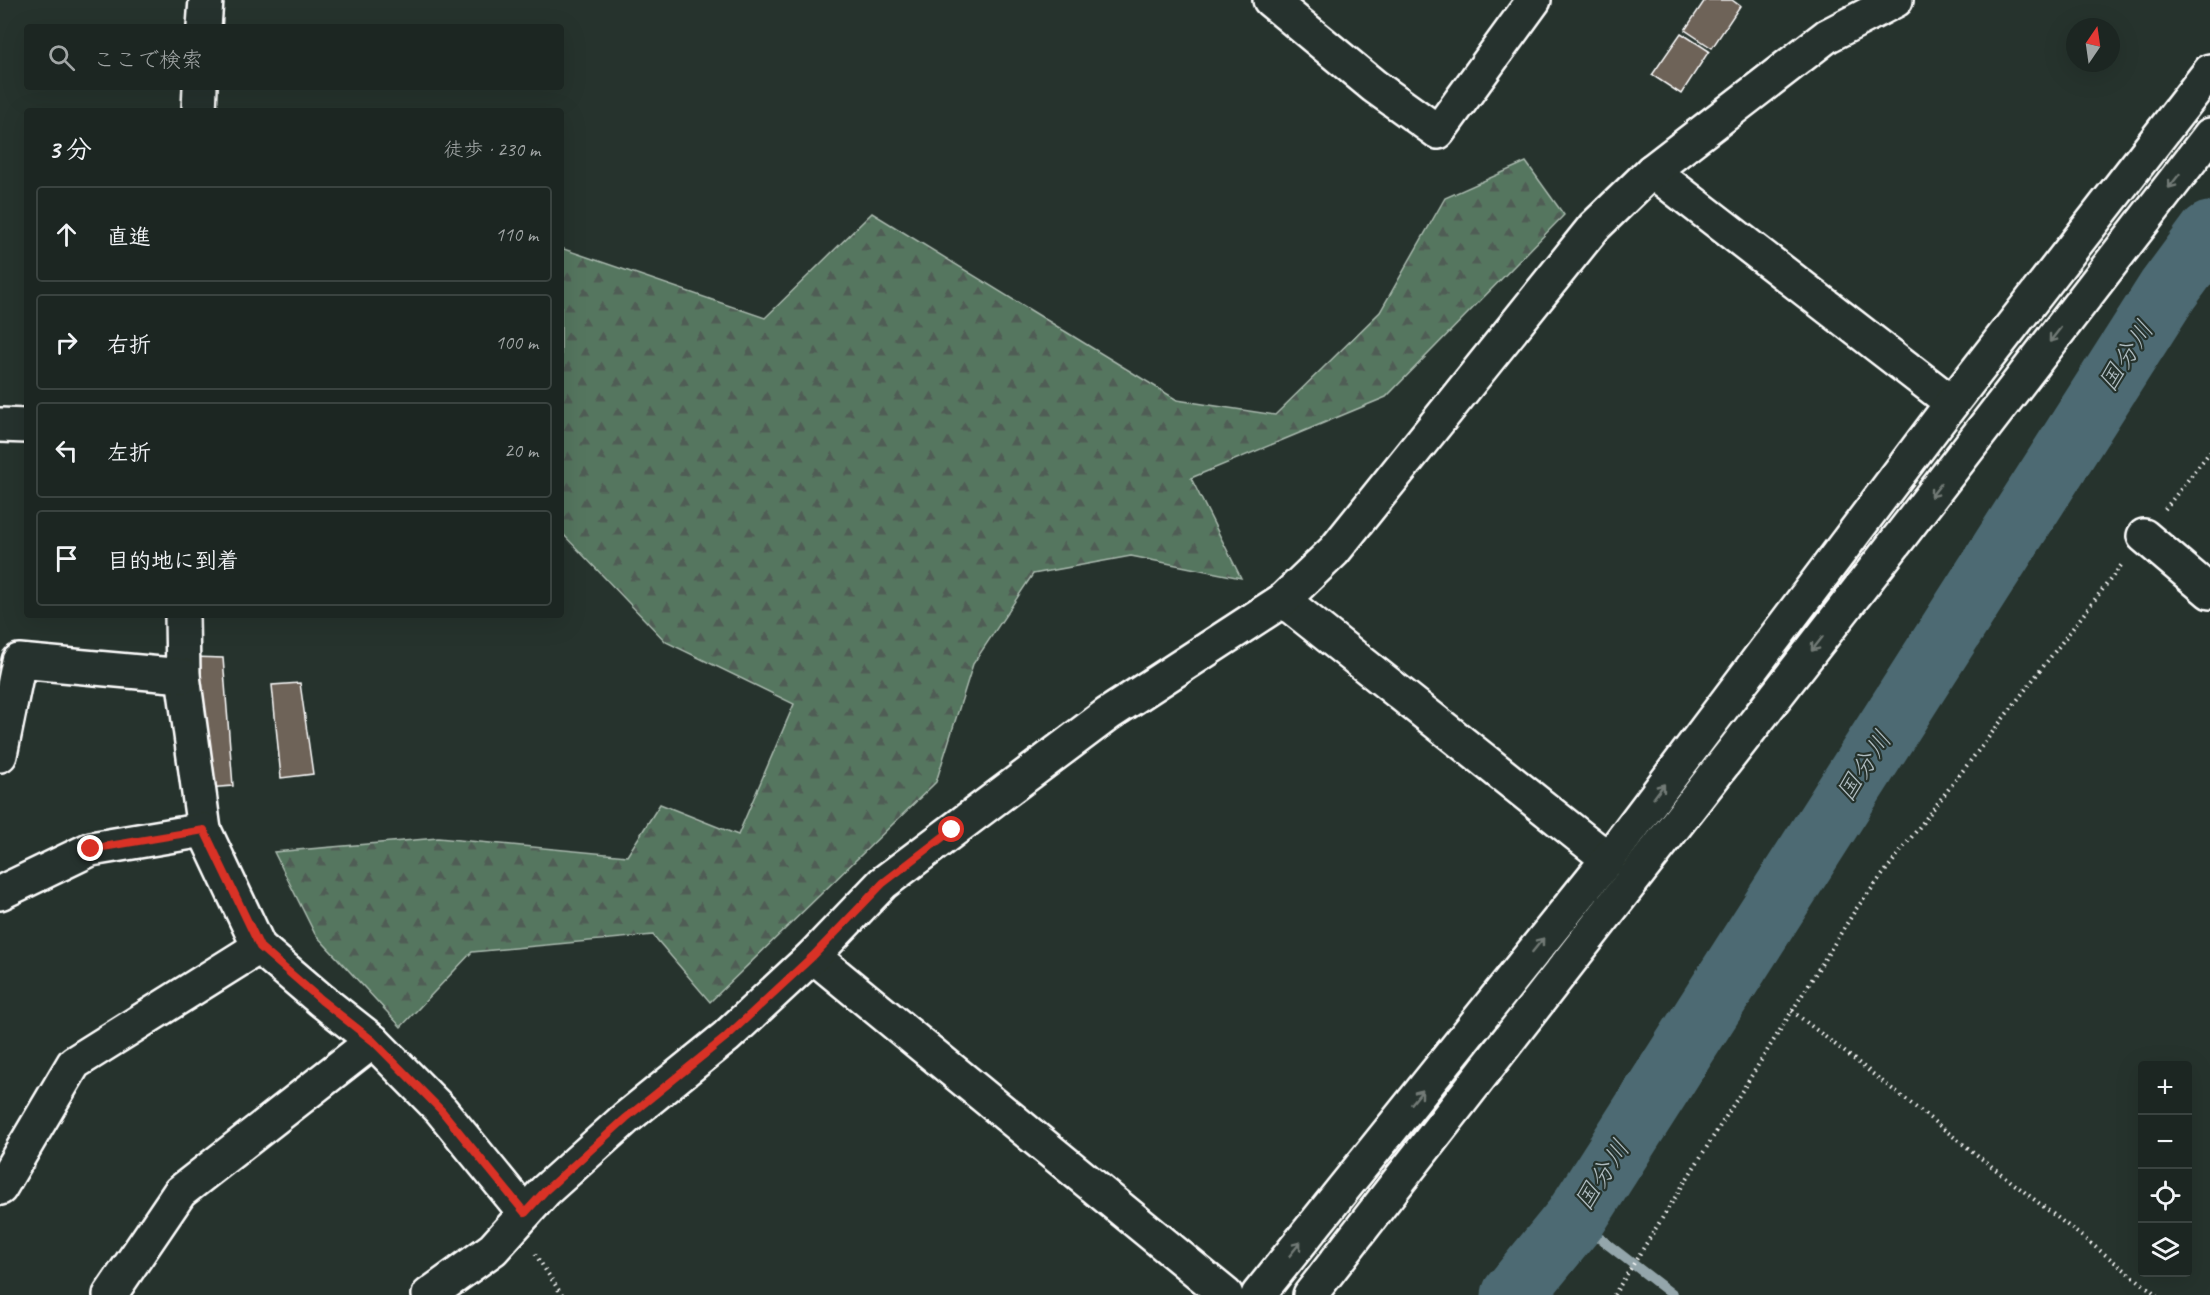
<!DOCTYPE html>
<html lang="ja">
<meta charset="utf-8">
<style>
body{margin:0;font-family:Caveat,"Klee One",sans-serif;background:#252e2a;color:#f1f3f6}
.controls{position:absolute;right:18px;bottom:18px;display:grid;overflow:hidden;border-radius:6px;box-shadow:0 6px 24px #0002}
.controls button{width:54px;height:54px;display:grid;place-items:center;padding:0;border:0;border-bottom:2px solid #3a4340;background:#1c2622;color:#f1f3f6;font:30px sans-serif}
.compass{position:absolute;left:2066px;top:18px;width:54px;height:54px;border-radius:50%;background:#1c2622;box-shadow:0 6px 24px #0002;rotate:13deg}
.stop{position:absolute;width:18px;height:18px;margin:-14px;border:4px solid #d93025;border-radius:50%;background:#fff}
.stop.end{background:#d93025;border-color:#fff;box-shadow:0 2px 6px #0008}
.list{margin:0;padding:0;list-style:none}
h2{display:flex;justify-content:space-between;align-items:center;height:78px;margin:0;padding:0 24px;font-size:26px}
h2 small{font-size:20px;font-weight:400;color:#a0a5a5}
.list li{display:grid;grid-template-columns:39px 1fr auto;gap:18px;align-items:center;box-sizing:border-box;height:96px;margin:0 12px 12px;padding:0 12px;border:2px solid #3a4340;border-radius:6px}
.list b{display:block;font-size:22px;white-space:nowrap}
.list em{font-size:20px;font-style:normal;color:#a0a5a5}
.icon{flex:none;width:33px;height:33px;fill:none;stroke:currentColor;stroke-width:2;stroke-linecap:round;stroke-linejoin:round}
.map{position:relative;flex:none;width:2210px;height:1295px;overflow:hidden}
.search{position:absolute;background:#1c2622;box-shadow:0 6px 24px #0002;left:24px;top:24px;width:540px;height:66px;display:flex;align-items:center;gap:15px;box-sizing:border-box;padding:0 21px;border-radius:6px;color:#a0a5a5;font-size:22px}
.panel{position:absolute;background:#1c2622;box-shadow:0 6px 24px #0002;left:24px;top:108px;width:540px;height:510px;border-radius:6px}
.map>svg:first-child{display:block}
</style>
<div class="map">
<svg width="2210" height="1295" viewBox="0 0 2210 1295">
<defs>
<pattern id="forest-firs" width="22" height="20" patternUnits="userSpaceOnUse" patternTransform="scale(1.5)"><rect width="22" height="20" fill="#55765f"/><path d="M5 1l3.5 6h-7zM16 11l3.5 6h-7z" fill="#505d54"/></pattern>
</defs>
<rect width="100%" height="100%" fill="#26332d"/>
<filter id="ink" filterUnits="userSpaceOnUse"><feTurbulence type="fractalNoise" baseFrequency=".0167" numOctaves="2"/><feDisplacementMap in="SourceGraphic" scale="12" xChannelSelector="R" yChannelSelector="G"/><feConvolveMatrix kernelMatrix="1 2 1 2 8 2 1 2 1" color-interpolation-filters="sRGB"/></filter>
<g filter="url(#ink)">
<!-- forest -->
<polygon fill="url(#forest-firs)" stroke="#aabaaf" stroke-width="1.5" points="1526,162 1564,215 1386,397 1191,478 1241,578 1131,556 1033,574 973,664 936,782 710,1002 653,935 472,952 401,1027 315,934 274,852 438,838 627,856 660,804 738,835 794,704 666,642 561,532 561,248 765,318 872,213 1177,400 1275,415 1380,312 1445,198"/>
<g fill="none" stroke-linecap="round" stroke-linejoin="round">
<!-- stream -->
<polyline stroke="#94a6ab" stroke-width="10" points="1575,1219 1673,1295"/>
<!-- river -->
<polyline stroke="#4d6a73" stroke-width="63" points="1513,1295 1575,1219 2168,290 2210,233"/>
</g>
<!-- building -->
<g fill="#6e6359" stroke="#fff" stroke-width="1.5">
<polygon points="1705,0 1732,0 1740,6 1712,48 1685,30"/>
<polygon points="1681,33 1709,51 1681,94 1652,75"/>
<polygon points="193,657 223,658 233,786 206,788"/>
<polygon points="300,683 313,774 281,778 272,685"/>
</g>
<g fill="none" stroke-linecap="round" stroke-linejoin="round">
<defs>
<g id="street">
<polyline points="1270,0 1374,86 1438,132 1534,0"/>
<polyline points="204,27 206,0"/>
<polyline points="199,111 200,87"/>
<polyline points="1652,171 1952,403"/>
<polyline points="0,425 27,426"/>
<polyline points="2144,536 2210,592"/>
<polyline points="1283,600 1608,859"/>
<polyline points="182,615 183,676 204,830 259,947 321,1000 373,1041 441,1110 525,1213"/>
<polyline points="0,755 19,661 183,676"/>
<polyline points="0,893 91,849 204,830"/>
<polyline points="813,956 1226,1295"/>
<polyline points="0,1188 74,1063 259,947"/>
<polyline points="110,1295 180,1192 373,1041"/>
<polyline points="429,1295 493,1249 545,1191 626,1118 726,1037 813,956 883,883 1108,714 1283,600 1334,551 1594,227 1652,171 1827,36 1896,0"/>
</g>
<g id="secondary">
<polyline points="1258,1295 1608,859 1952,403 2210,71"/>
<polyline points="1310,1295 1902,534 2210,135"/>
</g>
</defs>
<!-- street casing -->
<use href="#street" stroke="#fff" stroke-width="38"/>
<!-- secondary casing -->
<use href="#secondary" stroke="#fff" stroke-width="38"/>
<!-- path -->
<g stroke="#fff" stroke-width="4" stroke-dasharray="1.5 4.5" stroke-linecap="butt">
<polyline points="2165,509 2210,452"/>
<polyline points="1792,1011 2157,1295"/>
<polyline points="535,1254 562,1295"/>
<polyline points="1614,1295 1856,909 2123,563"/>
</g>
<!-- street -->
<use href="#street" stroke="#26332d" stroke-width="33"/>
<!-- secondary -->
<use href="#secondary" stroke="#26332d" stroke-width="33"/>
</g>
<!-- one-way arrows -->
<defs><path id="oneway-shaft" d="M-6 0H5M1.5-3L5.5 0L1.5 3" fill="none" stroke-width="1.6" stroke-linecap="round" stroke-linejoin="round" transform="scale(1.5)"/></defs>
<g stroke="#727a76">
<use href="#oneway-shaft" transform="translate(2174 181) rotate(128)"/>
<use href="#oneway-shaft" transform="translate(2055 335) rotate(128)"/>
<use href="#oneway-shaft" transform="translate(1936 490) rotate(128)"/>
<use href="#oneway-shaft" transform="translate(1817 644) rotate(128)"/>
<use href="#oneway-shaft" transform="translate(1659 791) rotate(-53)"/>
<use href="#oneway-shaft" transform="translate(1538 945) rotate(-51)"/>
<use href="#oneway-shaft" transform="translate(1417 1097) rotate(-51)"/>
<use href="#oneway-shaft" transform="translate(1295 1249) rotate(-51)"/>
</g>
</g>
<g fill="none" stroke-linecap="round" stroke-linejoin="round" filter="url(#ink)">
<!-- route -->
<polyline stroke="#d93025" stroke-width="8" points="91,849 204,830 260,947 321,1000 373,1041 441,1110 525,1213 545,1191 626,1118 726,1037 813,956 883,883 952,830"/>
</g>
<g text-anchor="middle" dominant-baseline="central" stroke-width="4.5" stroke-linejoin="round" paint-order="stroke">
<!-- water labels -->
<g font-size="26" font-style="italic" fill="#afbcc0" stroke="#26332d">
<text transform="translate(2126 356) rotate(-57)">国分川</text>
<text transform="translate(1864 766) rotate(-57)">国分川</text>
<text transform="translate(1602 1175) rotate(-57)">国分川</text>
</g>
</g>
</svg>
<div class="controls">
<button>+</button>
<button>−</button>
<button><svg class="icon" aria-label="locate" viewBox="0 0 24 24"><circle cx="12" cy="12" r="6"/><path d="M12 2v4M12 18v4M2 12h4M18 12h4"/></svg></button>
<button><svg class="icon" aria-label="layers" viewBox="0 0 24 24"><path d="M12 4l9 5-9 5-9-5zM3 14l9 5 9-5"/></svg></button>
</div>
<svg class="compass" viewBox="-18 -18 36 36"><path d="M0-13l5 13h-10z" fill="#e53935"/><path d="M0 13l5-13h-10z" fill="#a0a5a5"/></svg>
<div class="stop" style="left:952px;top:830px"></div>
<div class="stop end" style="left:91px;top:849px"></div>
<div class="search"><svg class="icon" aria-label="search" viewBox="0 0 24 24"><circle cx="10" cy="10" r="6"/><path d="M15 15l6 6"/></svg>ここで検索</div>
<section class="panel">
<h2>3 分<small>徒歩 · 230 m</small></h2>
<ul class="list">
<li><svg class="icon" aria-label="ahead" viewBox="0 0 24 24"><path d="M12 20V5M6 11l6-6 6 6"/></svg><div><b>直進</b></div><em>110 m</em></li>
<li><svg class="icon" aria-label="right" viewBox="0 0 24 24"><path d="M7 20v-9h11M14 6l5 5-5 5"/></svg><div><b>右折</b></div><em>100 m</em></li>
<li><svg class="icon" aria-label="left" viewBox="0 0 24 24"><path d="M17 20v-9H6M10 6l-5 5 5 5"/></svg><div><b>左折</b></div><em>20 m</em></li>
<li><svg class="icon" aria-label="arrive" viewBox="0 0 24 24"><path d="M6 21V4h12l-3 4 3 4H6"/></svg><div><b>目的地に到着</b></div></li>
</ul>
</section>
</div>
